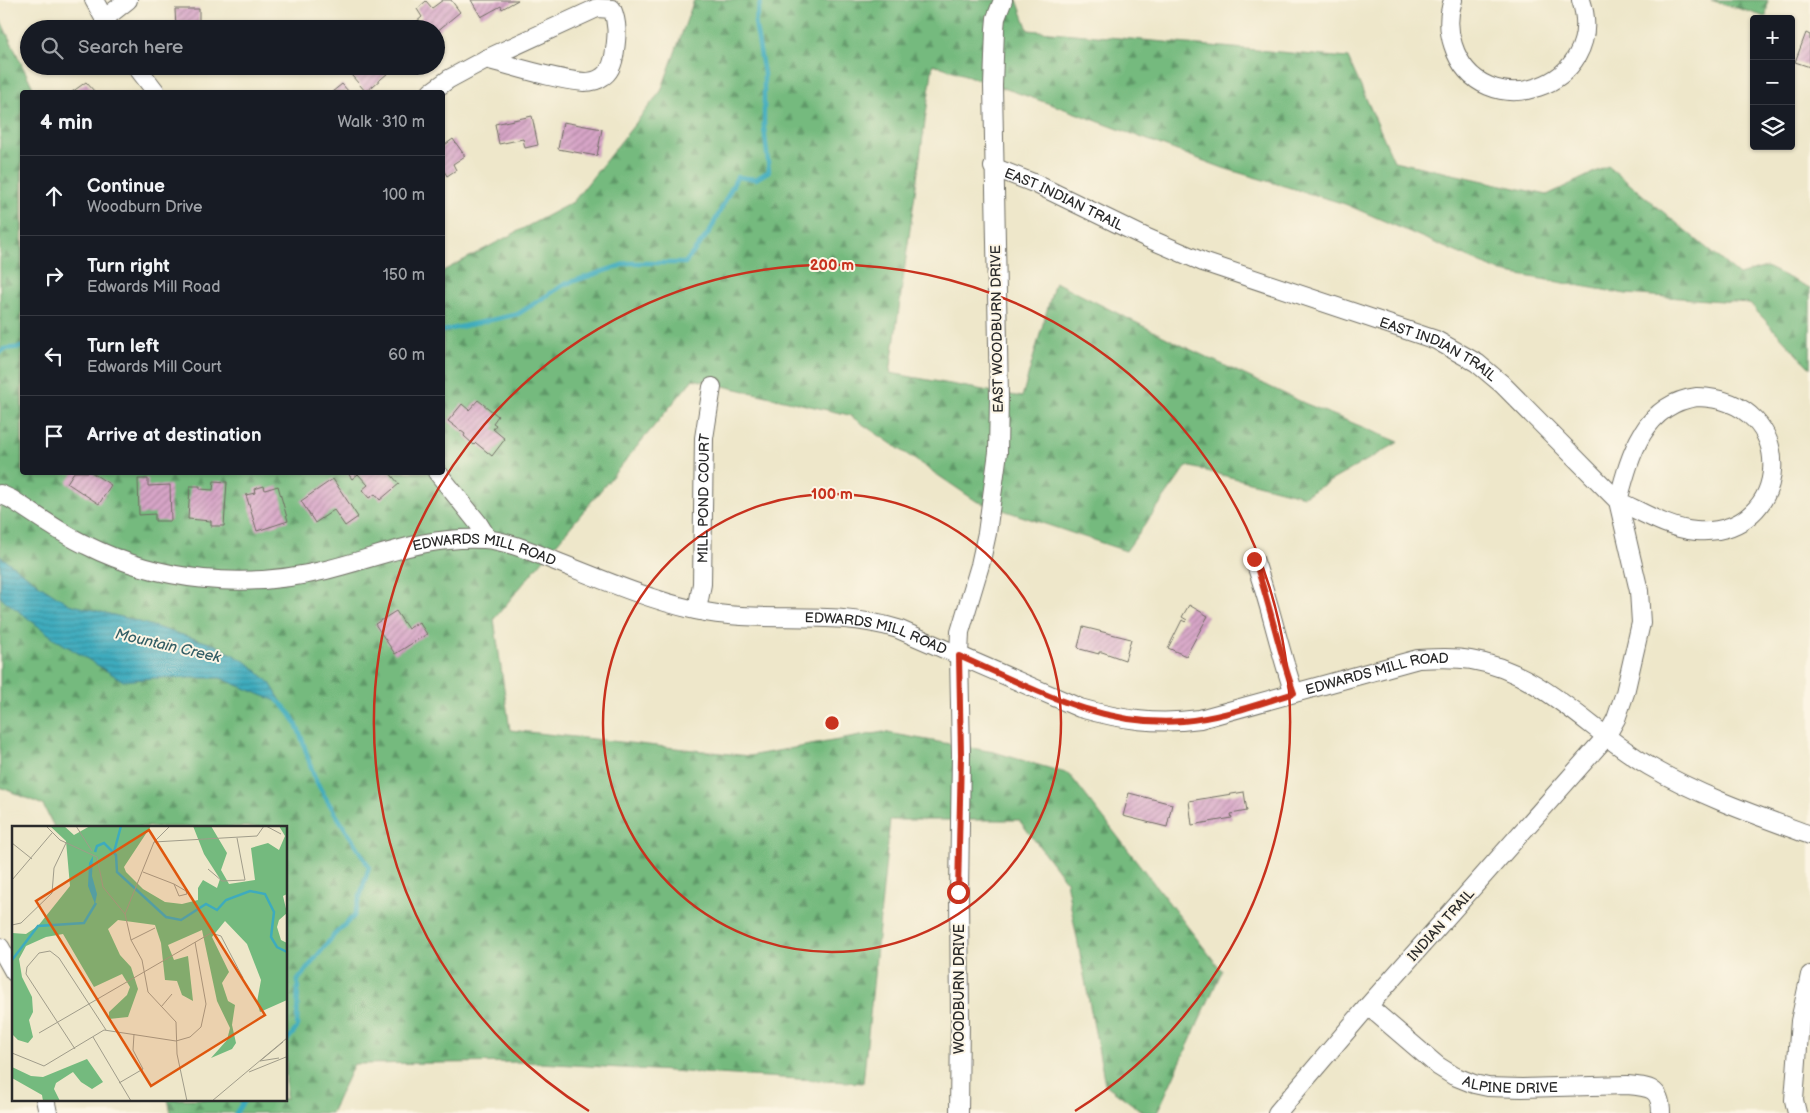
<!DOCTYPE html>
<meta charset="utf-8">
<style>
body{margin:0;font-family:"Balsamiq Sans",sans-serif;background:#242831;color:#f1f3f6}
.controls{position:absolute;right:15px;top:15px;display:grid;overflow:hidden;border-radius:5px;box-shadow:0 1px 4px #0004}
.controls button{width:45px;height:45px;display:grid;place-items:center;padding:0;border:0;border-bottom:1px solid #363941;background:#171b24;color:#f1f3f6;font:25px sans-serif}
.stop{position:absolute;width:15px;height:15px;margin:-11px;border:4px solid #c8321e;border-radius:50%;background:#fff}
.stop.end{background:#c8321e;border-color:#fff;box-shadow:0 1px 5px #0008}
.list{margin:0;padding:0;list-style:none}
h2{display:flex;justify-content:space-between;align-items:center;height:65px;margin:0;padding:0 20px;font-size:21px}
h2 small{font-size:16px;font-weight:400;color:#9ea1a6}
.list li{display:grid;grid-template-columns:32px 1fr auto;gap:15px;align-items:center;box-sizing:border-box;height:80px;padding:0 20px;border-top:1px solid #363941}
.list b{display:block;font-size:19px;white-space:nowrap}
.list p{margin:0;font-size:16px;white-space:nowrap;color:#9ea1a6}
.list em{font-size:16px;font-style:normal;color:#9ea1a6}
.icon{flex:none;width:28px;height:28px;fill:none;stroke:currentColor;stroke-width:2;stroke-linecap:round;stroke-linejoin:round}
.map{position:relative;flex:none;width:1810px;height:1113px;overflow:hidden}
.search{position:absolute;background:#171b24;box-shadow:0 1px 4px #0004;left:20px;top:20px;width:425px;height:55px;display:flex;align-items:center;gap:12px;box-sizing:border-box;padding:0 18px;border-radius:28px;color:#9ea1a6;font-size:19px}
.panel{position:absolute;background:#171b24;box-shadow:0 1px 4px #0004;left:20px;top:90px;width:425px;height:385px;border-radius:5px}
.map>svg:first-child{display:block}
</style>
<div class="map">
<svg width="1810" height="1113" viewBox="0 0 1810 1113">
<defs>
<pattern id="forest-firs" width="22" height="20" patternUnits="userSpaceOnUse" patternTransform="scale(1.25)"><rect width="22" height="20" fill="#74ba7e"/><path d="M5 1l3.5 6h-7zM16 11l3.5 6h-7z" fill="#5f9767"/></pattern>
<pattern id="water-rules" width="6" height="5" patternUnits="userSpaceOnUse" patternTransform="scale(1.25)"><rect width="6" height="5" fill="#3eabbd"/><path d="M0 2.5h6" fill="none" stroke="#348b9a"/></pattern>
<pattern id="building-hatch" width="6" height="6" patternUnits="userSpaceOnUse" patternTransform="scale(1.25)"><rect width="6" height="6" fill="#d7a5c7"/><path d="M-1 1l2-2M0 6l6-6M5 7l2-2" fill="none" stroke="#af87a2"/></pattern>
</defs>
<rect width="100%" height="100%" fill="#fcf5e5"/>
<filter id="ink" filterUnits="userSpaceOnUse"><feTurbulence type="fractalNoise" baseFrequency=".02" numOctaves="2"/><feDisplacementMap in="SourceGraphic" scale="10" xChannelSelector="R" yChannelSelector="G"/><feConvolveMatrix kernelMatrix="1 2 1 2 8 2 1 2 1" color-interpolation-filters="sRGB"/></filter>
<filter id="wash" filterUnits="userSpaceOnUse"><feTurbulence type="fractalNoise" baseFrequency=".0096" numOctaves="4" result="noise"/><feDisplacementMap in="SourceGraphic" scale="20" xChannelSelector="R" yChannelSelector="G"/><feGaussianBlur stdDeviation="1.12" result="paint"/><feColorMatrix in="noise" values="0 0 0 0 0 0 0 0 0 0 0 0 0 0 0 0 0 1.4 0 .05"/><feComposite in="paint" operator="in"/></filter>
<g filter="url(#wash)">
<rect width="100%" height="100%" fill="#eee7ca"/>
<!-- forest -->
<g fill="url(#forest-firs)" stroke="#507254">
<polygon points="694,0 1017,0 1028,30 1348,58 1394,161 1547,195 1608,166 1739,275 1766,267 1810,288 1810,368 1749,303 1626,294 1502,272 1345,204 1223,168 1062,108 933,64 890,373 1022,397 1055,282 1183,346 1304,403 1399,442 1304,496 1187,466 1126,551 976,501 849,415 693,379 494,619 510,730 749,756 883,732 994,752 1069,774 1222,971 1157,1113 1144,1113 1105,1084 1066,881 1019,820 890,820 863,1083 524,1062 354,1064 331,1113 171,1113 168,1099 286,1099 286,827 54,827 43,805 0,787 0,19 35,92 22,92 22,472 442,472 443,271 573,202 661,91"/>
<polygon points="1711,0 1768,0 1766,17"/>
</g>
<!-- water -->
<polygon fill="url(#water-rules)" stroke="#346b74" points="0,556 41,586 69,604 126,618 216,645 248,663 270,683 283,704 220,678 154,678 123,681 55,639 0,597"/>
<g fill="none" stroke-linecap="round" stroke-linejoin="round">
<!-- stream -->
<g stroke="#3eabbd" stroke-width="4.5">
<polyline points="442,331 518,314 565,284 628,263 685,263 710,231 737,177 756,179 769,171 764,127 764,74 755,22 761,0"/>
<polyline points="0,352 4,349 22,347"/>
<path d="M278,701c27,21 26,60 42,87 15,27 34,52 49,79l-15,49 -20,19 -36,45 -1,48 -11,14"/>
<polyline points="236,1113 245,1099"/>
</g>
</g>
<g id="blocks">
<!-- building -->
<g fill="url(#building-hatch)">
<polygon points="443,0 451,0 460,12 436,32 436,29 408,29 422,17 417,9 426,1 432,8"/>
<polygon points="471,0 518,0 502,9 501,6 481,17"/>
<polygon points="175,9 199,9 199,29 176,29"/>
<polygon points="1806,33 1810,35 1810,67 1795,62"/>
<polygon points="363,66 396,66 366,92 352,76"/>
<polygon points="86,82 95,92 72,92"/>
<polygon points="342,84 349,92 332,92"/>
<polygon points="532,116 538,145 525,148 523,139 499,144 495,124"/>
<polygon points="563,122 602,129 597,156 558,149"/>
<polygon points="453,139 465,156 453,164 456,170 447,176 444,171 442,172 442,147"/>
<polygon points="478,400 498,416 493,423 496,425 493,429 505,439 492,456 476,443 474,445 464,436 465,434 448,421 462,404 469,410"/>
<polygon points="74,472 91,472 111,485 99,504 67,483"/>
<polygon points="347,472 389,472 399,484 380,500 375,494 369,498 362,490 368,485 358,474 352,479"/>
<polygon points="138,479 148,479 148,486 170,485 171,521 155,521 155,514 139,515"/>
<polygon points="333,479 358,517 345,526 334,510 315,523 301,501"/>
<polygon points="214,481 227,482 224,526 211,526 211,521 188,519 190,486 200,486 200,489 213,490"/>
<polygon points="264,486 265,490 278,486 288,521 257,531 246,495 255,493 254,489"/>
<polygon points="1189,605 1208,616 1186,656 1168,648 1182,620 1185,622 1187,620 1182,617"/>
<polygon points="396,611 408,629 419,622 427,634 395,654 375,624"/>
<polygon points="1083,627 1131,639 1125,660 1102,652 1099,652 1099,654 1080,649 1078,647"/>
<polygon points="1244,792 1247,811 1231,814 1232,818 1192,825 1189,801"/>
<polygon points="1129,793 1172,804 1167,827 1123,816"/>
</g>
</g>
</g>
<g filter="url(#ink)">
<use href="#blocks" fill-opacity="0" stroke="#6f6d63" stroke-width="1"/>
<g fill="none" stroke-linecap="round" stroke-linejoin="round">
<defs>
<g id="minor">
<polyline points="94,0 110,29"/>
<path d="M1453,0c-5,15 -5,30 0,45 27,85 157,42 128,-45"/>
<path d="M597,8l15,1c6,14 5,27 3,41 -1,10 -4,22 -13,27 -5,4 -12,5 -18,5 -32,-3 -67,-15 -98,-23z"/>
<polyline points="104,19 128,0"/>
<polyline points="136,66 156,92"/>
<polyline points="431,92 449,79 486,59"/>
<path id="s1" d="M993,167l43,17 109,53 58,25 233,78 41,23 25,21 116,117 21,90 2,32 -16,70 -9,26 -10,18 -238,269 -91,107"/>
<path d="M1697,397c105,2 96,141 -1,134 -27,-2 -54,-19 -78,-30 12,-45 25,-97 79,-104z"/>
<polyline points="437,472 478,523 488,539"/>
<path id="s2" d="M0,494l11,5c24,15 49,34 75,46 74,37 159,45 240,25 57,-14 97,-34 158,-31 21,1 51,14 71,22 46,18 92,38 140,49 68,15 135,-2 203,19l182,79c42,12 77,17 120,11l218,-60c18,-1 36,-2 53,1 70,11 119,71 178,106 51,30 106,49 161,69"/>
<path d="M1254,559c16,44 25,90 40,134"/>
<path id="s3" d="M697,610l5,-26 2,-146 8,-51"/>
<polyline points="0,947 14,972"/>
<path id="s4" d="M1368,1006l70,60 16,10 20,8 14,3 34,1 105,-3c23,2 34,3 34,28"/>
<polyline points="45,1099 48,1113"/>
<polyline points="959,1113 960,1018 959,893 961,755 959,655 960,632 980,565 987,533 998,452 999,397 993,86 995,29 996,18 1003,0"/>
<polyline points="1797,1113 1794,1100 1800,1021 1810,975"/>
</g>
</defs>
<!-- minor casing -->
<use href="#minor" stroke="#6f6d63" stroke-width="20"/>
<!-- minor -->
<use href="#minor" stroke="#fff" stroke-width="18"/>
</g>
</g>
<g fill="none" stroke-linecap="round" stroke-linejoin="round" filter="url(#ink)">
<!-- route -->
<path stroke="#c8321e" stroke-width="6" d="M958,892l3,-137 -2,-99c71,31 143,72 224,65 38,-3 75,-17 111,-28 -16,-44 -24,-90 -40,-134"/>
</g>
<!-- distance rings -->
<g fill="none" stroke="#c8321e" stroke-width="2.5">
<circle cx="832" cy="723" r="229"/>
<path d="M589 1111A458 458 0 1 1 1075 1111"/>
</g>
<g text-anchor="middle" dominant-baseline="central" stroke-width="4" stroke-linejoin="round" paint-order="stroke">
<!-- street labels -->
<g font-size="14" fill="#2b2b2b" stroke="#fcf5e5">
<text stroke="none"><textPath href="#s1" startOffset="78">EAST INDIAN TRAIL</textPath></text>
<text transform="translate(997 329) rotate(-91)">EAST WOODBURN DRIVE</text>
<text stroke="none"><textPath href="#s1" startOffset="482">EAST INDIAN TRAIL</textPath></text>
<text stroke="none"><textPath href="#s3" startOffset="112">MILL POND COURT</textPath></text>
<text stroke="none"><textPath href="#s2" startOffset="510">EDWARDS MILL ROAD</textPath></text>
<text stroke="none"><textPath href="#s2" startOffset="915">EDWARDS MILL ROAD</textPath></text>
<text stroke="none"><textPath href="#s2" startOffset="1439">EDWARDS MILL ROAD</textPath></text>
<text transform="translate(1441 925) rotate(-48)">INDIAN TRAIL</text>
<text transform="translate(959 989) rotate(-90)">WOODBURN DRIVE</text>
<text stroke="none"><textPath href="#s4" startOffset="169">ALPINE DRIVE</textPath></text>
</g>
<!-- water labels -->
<g font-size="15" font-style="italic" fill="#335e65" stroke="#fcf5e5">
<text transform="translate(168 646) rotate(13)">Mountain Creek</text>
</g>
</g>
<!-- overview -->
<g transform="translate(12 826)">
<rect width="275" height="275" fill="#eee7ca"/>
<path d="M38,0h14l10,9 16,-9h61l-27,41 2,5 17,17 22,13 17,2 16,-4v-12l5,-8 14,8 3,-9 -16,-25 -11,-28h18l16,27 -6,17 8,14 26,-4 -4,-32 17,-5 11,7 6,-14 -6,-10h8v68l-4,2 4,17 -8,7 -2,7 4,13 6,3v57l-27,12 -3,-10 4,-22 -14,-36 -22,-23 -13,16 17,35 -7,11 6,18 7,4 -3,20 4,18 -4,6 -21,9 16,-18 3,-12 -13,-27 -15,-71 -34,15 6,15 14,-4 5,45 -11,-6 -5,-14 -12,-1 -4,-37 -6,-18 -37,-5 -10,9 12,26 11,12 7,22 -10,28 -19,2v-7l18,-17 3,-8 -8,-13 -28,13 -31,-53 -17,3 -20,9 -7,13 3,18 10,20 1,15 -4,8 4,17 -5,6 -10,-3 -6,-6v-101l14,1 12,-8 32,-40 -4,-45zM75,233l16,23 -11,7 -11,-7 -8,-10 -17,11 -2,6 6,12h-17l-1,-6 -30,-17v-11l19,9 12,1z" fill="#74ba7e"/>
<path d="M81,30l-1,20 5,18 -2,10 -7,-18 1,-23z" fill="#3eabbd"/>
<path fill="none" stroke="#3eabbd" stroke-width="2.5" d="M83,26l2,-6 7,-3 12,12 1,17 49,45 15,3 25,-16 11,6 9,-10 24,-9 15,3 9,18 -3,25 6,10 10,5M102,26l7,-26M0,134l26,-34 46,-3 12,-20"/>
<path fill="none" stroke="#a09c8a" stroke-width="1" d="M34,0l14,14 37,17 6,30 22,27 6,26 11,20 6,32 28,30 1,32 10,47M64,0l16,25M254,0l15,8M142,16l103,-6 7,-10M0,17l20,16M196,43l14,12 23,-1 -8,-42M131,46l31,12M0,54l40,-47M162,58l12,7 1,3 -8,2zM113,88l29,-72 16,-16M0,99l9,-2 31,-30 2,-25 12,-25M119,114l24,-12M149,181l11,-13M27,207l172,-100 10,3 22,42M81,211l38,64M63,223l-49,-75 1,-7 12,-14 11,-2 9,7 47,72M0,227l32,13 60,-36 72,11 14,-4 11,-10 5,-23 -11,-62M248,235l19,-3M248,235l23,-19M237,246l37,-15M107,257l24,-14 -10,-19 1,-16M200,275l75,-63"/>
<path fill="#df570e" fill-opacity="0.15" stroke="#df570e" stroke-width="2.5" d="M137,4l116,185 -114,71 -115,-185z"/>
<rect width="275" height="275" fill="none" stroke="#2b2b2b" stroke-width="2.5"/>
</g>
<circle cx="832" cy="723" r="8" fill="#c8321e" stroke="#fcf5e5" stroke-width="2.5"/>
<g font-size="15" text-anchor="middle" font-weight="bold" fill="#c8321e" stroke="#fcf5e5" stroke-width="4" stroke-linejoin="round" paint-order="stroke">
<text x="832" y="270">200 m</text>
<text x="832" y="499">100 m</text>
</g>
</svg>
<div class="controls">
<button>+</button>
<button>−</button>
<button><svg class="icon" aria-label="layers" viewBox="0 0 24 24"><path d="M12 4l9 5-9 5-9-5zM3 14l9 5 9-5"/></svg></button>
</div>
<div class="stop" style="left:958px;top:892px"></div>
<div class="stop end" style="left:1254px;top:559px"></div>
<div class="search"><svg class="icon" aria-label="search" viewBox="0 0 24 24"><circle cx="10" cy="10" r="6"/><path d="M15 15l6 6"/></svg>Search here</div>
<section class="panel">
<h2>4 min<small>Walk · 310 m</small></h2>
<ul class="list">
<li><svg class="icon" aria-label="ahead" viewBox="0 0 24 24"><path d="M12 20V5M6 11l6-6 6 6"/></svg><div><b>Continue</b><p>Woodburn Drive</p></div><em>100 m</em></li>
<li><svg class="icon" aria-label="right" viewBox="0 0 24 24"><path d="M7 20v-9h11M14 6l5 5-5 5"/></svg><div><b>Turn right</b><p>Edwards Mill Road</p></div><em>150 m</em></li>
<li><svg class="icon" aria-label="left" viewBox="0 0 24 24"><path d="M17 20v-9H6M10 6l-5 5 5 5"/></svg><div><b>Turn left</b><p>Edwards Mill Court</p></div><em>60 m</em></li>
<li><svg class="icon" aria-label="arrive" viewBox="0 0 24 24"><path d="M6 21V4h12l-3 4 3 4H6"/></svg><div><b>Arrive at destination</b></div></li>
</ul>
</section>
</div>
